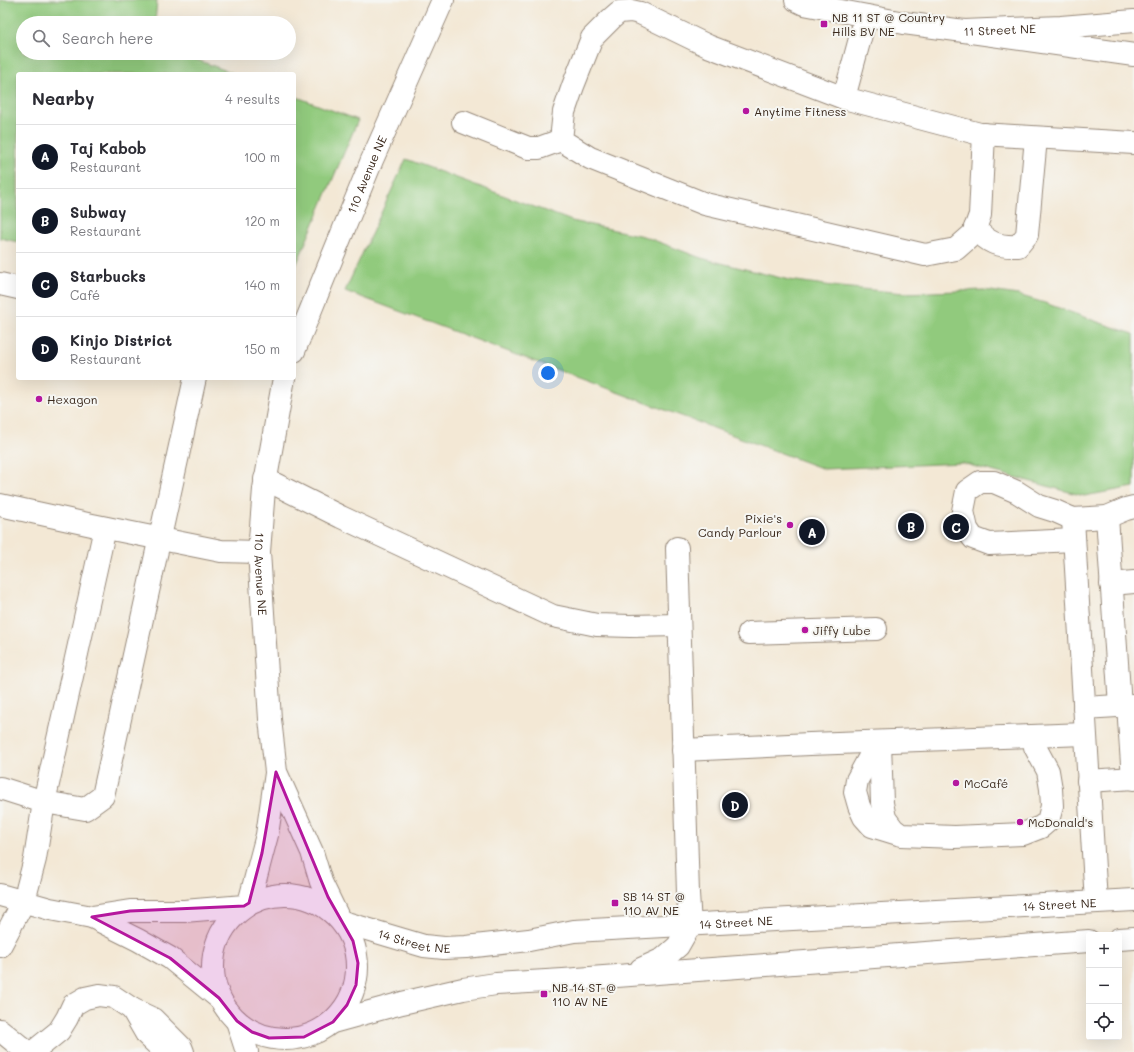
<!DOCTYPE html>
<meta charset="utf-8">
<style>
body{margin:0;font-family:Mali,sans-serif;background:#f2f2f3;color:#2b2b33}
.controls{position:absolute;right:12px;bottom:12px;display:grid;overflow:hidden;border-radius:4px;box-shadow:0 4px 16px #0002}
.controls button{width:36px;height:36px;display:grid;place-items:center;padding:0;border:0;border-bottom:1px solid #e1e1e2;background:#fff;color:#2b2b33;font:20px sans-serif}
.you{position:absolute;left:548px;top:373px;width:14px;height:14px;margin:-10px;border:3px solid #fff;border-radius:50%;background:#1a73e8;box-shadow:0 0 0 6px #1a73e833}
.badge{display:grid;place-items:center;width:26px;height:26px;border-radius:50%;background:#111827;color:#fff;font-size:13px;font-weight:700}
.pin{position:absolute;translate:-50% -50%;border:2px solid #fff;box-shadow:0 1px 4px #0006}
.list{margin:0;padding:0;list-style:none}
h2{display:flex;justify-content:space-between;align-items:center;height:52px;margin:0;padding:0 16px;font-size:17px}
h2 small{font-size:13px;font-weight:400;color:#7c7c81}
.list li{display:grid;grid-template-columns:26px 1fr auto;gap:12px;align-items:center;box-sizing:border-box;height:64px;padding:0 16px;border-top:1px solid #e1e1e2}
.list b{display:block;font-size:15px;white-space:nowrap}
.list p{margin:0;font-size:13px;white-space:nowrap;color:#7c7c81}
.list em{font-size:13px;font-style:normal;color:#7c7c81}
.icon{flex:none;width:22px;height:22px;fill:none;stroke:currentColor;stroke-width:2;stroke-linecap:round;stroke-linejoin:round}
.map{position:relative;flex:none;width:1134px;height:1052px;overflow:hidden}
.search{position:absolute;background:#fff;box-shadow:0 4px 16px #0002;left:16px;top:16px;width:280px;height:44px;display:flex;align-items:center;gap:10px;box-sizing:border-box;padding:0 14px;border-radius:22px;color:#7c7c81;font-size:15px}
.panel{position:absolute;background:#fff;box-shadow:0 4px 16px #0002;left:16px;top:72px;width:280px;height:308px;border-radius:4px}
.map>svg:first-child{display:block}
</style>
<div class="map">
<svg width="1134" height="1052" viewBox="0 0 1134 1052">
<rect width="100%" height="100%" fill="#f6f6f2"/>
<filter id="ink" filterUnits="userSpaceOnUse"><feTurbulence type="fractalNoise" baseFrequency=".025" numOctaves="2"/><feDisplacementMap in="SourceGraphic" scale="8" xChannelSelector="R" yChannelSelector="G"/><feConvolveMatrix kernelMatrix="1 2 1 2 8 2 1 2 1" color-interpolation-filters="sRGB"/></filter>
<filter id="wash" filterUnits="userSpaceOnUse"><feTurbulence type="fractalNoise" baseFrequency=".012" numOctaves="4" result="noise"/><feDisplacementMap in="SourceGraphic" scale="16" xChannelSelector="R" yChannelSelector="G"/><feGaussianBlur stdDeviation="0.9" result="paint"/><feColorMatrix in="noise" values="0 0 0 0 0 0 0 0 0 0 0 0 0 0 0 0 0 1.4 0 .05"/><feComposite in="paint" operator="in"/></filter>
<g filter="url(#wash)">
<rect width="100%" height="100%" fill="#f3e8d5"/>
<!-- green -->
<g fill="#91ca7d" stroke="#667a4e">
<polygon points="0,0 157,0 155,23 23,23 23,53 179,53 235,74 18,74 18,242 0,238"/>
<polygon points="294,96 358,120 294,270"/>
<polygon points="406,159 572,221 643,236 701,258 789,280 840,287 904,293 984,290 1018,295 1045,303 1098,322 1134,334 1134,487 1084,496 962,463 824,469 345,291"/>
</g>
</g>
<g filter="url(#ink)">
<g fill="none" stroke-linecap="round" stroke-linejoin="round">
<defs>
<g id="minor">
<path id="s1" d="M796,0l8,4 100,19 60,8 97,-4 73,-6"/>
<polyline points="866,16 844,98 980,134 1134,143"/>
<polyline points="844,98 708,46 640,13 631,11 619,12 611,19 592,38 573,86 564,112 561,140 590,158 705,204 925,255 956,249 973,234 980,215 984,134"/>
<polyline points="463,122 528,148 539,148 561,140"/>
<path d="M975,228c13,15 23,19 43,18l9,-11 9,-97"/>
<polyline points="0,284 18,288"/>
<path id="s2" d="M294,351l78,-191 71,-160"/>
<path id="s3" d="M284,378l-20,111 -5,63 11,167 6,53 36,80 9,30 16,33"/>
<polyline points="265,479 341,517 553,616 597,625 630,626 679,625"/>
<polyline points="0,505 92,525 221,551 259,552"/>
<polyline points="1107,517 1120,706"/>
<polyline points="1073,519 1096,902"/>
<polyline points="1074,540 989,544 973,538 967,529 963,511 967,491 980,482 994,482 1017,492 1039,506 1055,511 1073,519 1107,517 1126,509 1134,507"/>
<polyline points="1111,584 1134,582"/>
<polyline points="749,633 876,629"/>
<polyline points="1128,705 1133,779"/>
<polyline points="1084,708 1134,705"/>
<polyline points="880,742 882,803 885,818 893,829 901,835 955,837 1023,834 1041,827 1048,821 1052,806 1051,789 1048,771 1035,747 1034,736"/>
<polyline points="880,742 869,758 857,780 855,792 859,806 864,817 872,826 898,834"/>
<polyline points="683,750 810,744 1085,734"/>
<polyline points="1088,781 1134,778"/>
<polyline points="0,788 44,802 85,809 103,796 195,378"/>
<circle cx="285" cy="967" r="72"/>
<polyline points="0,895 50,909 92,917 138,940 170,958 219,998"/>
<polyline points="249,903 267,835 276,773"/>
<polyline points="92,917 130,911 184,911 244,906"/>
<path id="s4" d="M343,922l81,24 20,2 22,-1 63,-7 45,-9 560,-31"/>
<polyline points="1119,939 1134,938"/>
<polyline points="0,946 24,901 35,859 44,802 105,528"/>
<polyline points="641,969 663,959 678,946 690,925 688,893 677,548"/>
<polyline points="132,1009 153,1019 181,1047 183,1052"/>
<polyline points="237,1021 247,1052"/>
<polyline points="333,1022 402,1003 463,989 496,984 563,980 1089,941"/>
<polyline points="0,1030 27,1052"/>
<polyline points="33,1052 59,1031 67,1018 73,1005 85,998 99,995 114,997 132,1009 147,1035 165,1052"/>
</g>
<polyline id="major" points="964,31 1134,55"/>
</defs>
<!-- minor casing -->
<use href="#minor" stroke="#97897a" stroke-width="24"/>
<!-- major casing -->
<use href="#major" stroke="#97897a" stroke-width="24"/>
<!-- minor -->
<use href="#minor" stroke="#fff" stroke-width="22"/>
<!-- major -->
<use href="#major" stroke="#fff" stroke-width="22"/>
</g>
</g>
<!-- marked area -->
<path fill="#b5179e" fill-opacity="0.2" stroke="#b5179e" stroke-width="3" stroke-linejoin="round" d="M276,772l52,125 25,44 5,22 -2,22 -9,20 -14,17 -29,15 -35,1 -17,-6 -15,-11 -18,-23 -49,-40 -78,-41 38,-6 114,-5 5,-3 13,-50z"/>
<!-- markers -->
<g fill="#b5179e" stroke="#f6f6f2" stroke-width="1.5">
<rect x="820" y="20" width="8" height="8" rx="2"/>
<circle cx="746" cy="111" r="4"/>
<circle cx="39" cy="399" r="4"/>
<circle cx="790" cy="525" r="4"/>
<circle cx="805" cy="630" r="4"/>
<circle cx="956" cy="783" r="4"/>
<circle cx="1020" cy="822" r="4"/>
<rect x="611" y="899" width="8" height="8" rx="2"/>
<rect x="540" y="990" width="8" height="8" rx="2"/>
</g>
<g text-anchor="middle" dominant-baseline="central" stroke-width="4" stroke-linejoin="round" paint-order="stroke">
<!-- poi labels -->
<g font-size="12" fill="#3b2a1e" stroke="#f6f6f2" text-anchor="start">
<text x="832" y="17">NB 11 ST @ Country<tspan x="832" dy="14">Hills BV NE</tspan></text>
<text x="754" y="111">Anytime Fitness</text>
<text x="47" y="399">Hexagon</text>
<text x="782" y="518" text-anchor="end">Pixie's<tspan x="782" dy="14">Candy Parlour</tspan></text>
<text x="813" y="630">Jiffy Lube</text>
<text x="964" y="783">McCafé</text>
<text x="1028" y="822">McDonald's</text>
<text x="623" y="896">SB 14 ST @<tspan x="623" dy="14">110 AV NE</tspan></text>
<text x="552" y="987">NB 14 ST @<tspan x="552" dy="14">110 AV NE</tspan></text>
</g>
<!-- street labels -->
<g font-size="12" fill="#3b2a1e" stroke="#f6f6f2">
<text stroke="none"><textPath href="#s1" startOffset="207">11 Street NE</textPath></text>
<text stroke="none"><textPath href="#s2" startOffset="191">110 Avenue NE</textPath></text>
<text stroke="none"><textPath href="#s3" startOffset="198">110 Avenue NE</textPath></text>
<text stroke="none"><textPath href="#s4" startOffset="722">14 Street NE</textPath></text>
<text stroke="none"><textPath href="#s4" startOffset="398">14 Street NE</textPath></text>
<text stroke="none"><textPath href="#s4" startOffset="74">14 Street NE</textPath></text>
</g>
</g>
</svg>
<div class="controls">
<button>+</button>
<button>−</button>
<button><svg class="icon" aria-label="locate" viewBox="0 0 24 24"><circle cx="12" cy="12" r="6"/><path d="M12 2v4M12 18v4M2 12h4M18 12h4"/></svg></button>
</div>
<div class="you"></div>
<div class="pin badge" style="left:812px;top:532px">A</div>
<div class="pin badge" style="left:911px;top:526px">B</div>
<div class="pin badge" style="left:956px;top:527px">C</div>
<div class="pin badge" style="left:735px;top:805px">D</div>
<div class="search"><svg class="icon" aria-label="search" viewBox="0 0 24 24"><circle cx="10" cy="10" r="6"/><path d="M15 15l6 6"/></svg>Search here</div>
<section class="panel">
<h2>Nearby<small>4 results</small></h2>
<ul class="list">
<li><span class="badge">A</span><div><b>Taj Kabob</b><p>Restaurant</p></div><em>100 m</em></li>
<li><span class="badge">B</span><div><b>Subway</b><p>Restaurant</p></div><em>120 m</em></li>
<li><span class="badge">C</span><div><b>Starbucks</b><p>Café</p></div><em>140 m</em></li>
<li><span class="badge">D</span><div><b>Kinjo District</b><p>Restaurant</p></div><em>150 m</em></li>
</ul>
</section>
</div>
